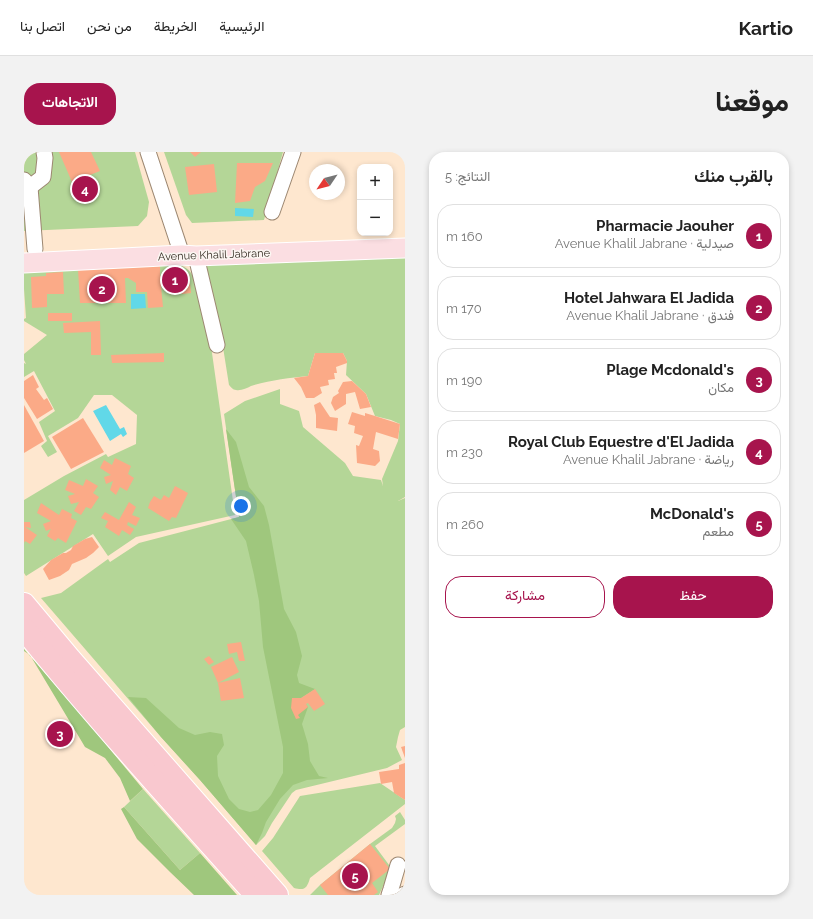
<!DOCTYPE html>
<html lang="ar">
<meta charset="utf-8">
<style>
body{margin:0;font-family:Raleway,Vazirmatn,sans-serif;background:#f2f2f2;color:#222;direction:rtl}
.controls{position:absolute;right:12px;top:12px;display:grid;overflow:hidden;border-radius:8px;box-shadow:0 2px 6px #0003}
.controls button{width:36px;height:36px;display:grid;place-items:center;padding:0;border:0;border-bottom:1px solid #e0e0e0;background:#fff;color:#222;font:20px sans-serif}
.compass{position:absolute;left:285px;top:12px;width:36px;height:36px;border-radius:50%;background:#fff;box-shadow:0 2px 6px #0003;rotate:235deg}
.you{position:absolute;left:217px;top:354px;width:14px;height:14px;margin:-10px;border:3px solid #fff;border-radius:50%;background:#1a73e8;box-shadow:0 0 0 6px #1a73e833}
.badge{display:grid;place-items:center;width:26px;height:26px;border-radius:50%;background:#a7144d;color:#fff;font-size:13px;font-weight:700}
.pin{position:absolute;translate:-50% -50%;border:2px solid #fff;box-shadow:0 1px 4px #0006}
.list{margin:0;padding:0;list-style:none}
h2{display:flex;justify-content:space-between;align-items:center;height:52px;margin:0;padding:0 16px;font-size:17px}
h2 small{font-size:13px;font-weight:400;color:#767676}
.list li{display:grid;grid-template-columns:26px 1fr auto;gap:12px;align-items:center;box-sizing:border-box;height:64px;margin:0 8px 8px;padding:0 8px;border:1px solid #e0e0e0;border-radius:16px}
.list b{display:block;font-size:15px;white-space:nowrap}
.list p{margin:0;font-size:13px;white-space:nowrap;color:#767676}
.list em{font-size:13px;font-style:normal;color:#767676}
.actions{display:flex;gap:8px;padding:12px 16px}
.actions a{flex:1;padding:9px 0;border:1px solid #a7144d;border-radius:16px;text-align:center;font-size:14px;color:#a7144d}
.actions .main{background:#a7144d;color:#fff}
.map{position:relative;flex:none;width:381px;height:743px;overflow:hidden;direction:ltr;border-radius:16px}
header{display:flex;align-items:center;gap:24px;box-sizing:border-box;height:56px;padding:0 20px;background:#fff;border-bottom:1px solid #e0e0e0}
header strong{font-size:19px}
nav{display:flex;gap:22px;margin-inline-start:auto;font-size:14px}
.intro{display:flex;align-items:center;justify-content:space-between;box-sizing:border-box;height:96px;padding:0 24px}
h1{margin:0;font-size:28px}
.button{padding:10px 18px;border-radius:16px;background:#a7144d;color:#fff;font-size:14px;font-weight:700}
main{display:flex;gap:24px;padding:0 24px}
aside{flex:1;background:#fff;border-radius:16px;box-shadow:0 2px 6px #0003}
.map>svg:first-child{display:block}
</style>
<header>
<strong>Kartio</strong>
<nav><a>الرئيسية</a><a>الخريطة</a><a>من نحن</a><a>اتصل بنا</a></nav>
</header>
<div class="intro"><h1>موقعنا</h1><a class="button">الاتجاهات</a></div>
<main>
<aside>
<h2>بالقرب منك<small>النتائج: 5</small></h2>
<ul class="list">
<li><span class="badge">1</span><div><b>Pharmacie Jaouher</b><p>صيدلية · Avenue Khalil Jabrane</p></div><em>160 m</em></li>
<li><span class="badge">2</span><div><b>Hotel Jahwara El Jadida</b><p>فندق · Avenue Khalil Jabrane</p></div><em>170 m</em></li>
<li><span class="badge">3</span><div><b>Plage Mcdonald's</b><p>مكان</p></div><em>190 m</em></li>
<li><span class="badge">4</span><div><b>Royal Club Equestre d'El Jadida</b><p>رياضة · Avenue Khalil Jabrane</p></div><em>230 m</em></li>
<li><span class="badge">5</span><div><b>McDonald's</b><p>مطعم</p></div><em>260 m</em></li>
</ul>
<div class="actions"><a class="main">حفظ</a><a>مشاركة</a></div>
</aside>
<div class="map">
<svg width="381" height="743" viewBox="0 0 381 743">
<rect width="100%" height="100%" fill="#fee7cf"/>
<!-- green -->
<g fill="#b4d697">
<polygon points="0,0 111,0 125,50 123,64 114,74 0,79"/>
<polygon points="140,0 259,0 240,68 168,71 162,63"/>
<path d="M381,102v243l-7,4 7,-3v229l-5,3 -2,7 -2,10 6,13 -15,8 -91,22 -4,3 -20,30 -7,13 -9,9 -56,-65 -39,-43 -120,-139 20,-5 47,-34 2,3 29,-19 100,-26 -15,-103 21,-13 35,-12v15l19,7 4,16 42,36 8,13 28,4 2,6 -1,-7 16,-38 2,-17 -9,-4 -16,-4 -9,-22 -20,-19 1,-14 -4,-8h-28l-7,23c-19,2 -38,4 -57,10 -4,2 -10,5 -15,4 -3,0 -5,-3 -7,-5l-7,-44 -20,-79z"/>
<path d="M152,112c11,3 15,7 19,16l16,66 24,169 -99,22 -28,19 -15,-22 -67,42 -2,-3v-73l40,-24 42,-22 2,3 28,-13 1,-29 -25,-20h-18l-16,23 -30,18 9,16 -9,5 -7,-11 6,-5 -8,-19 16,-11 -21,-40 -10,6v-14l2,1 -2,-4v-6l23,-19 -23,-14v-2l2,-1 -2,-29v-18z"/>
<path d="M356,631l25,17v4l-95,74c-3,10 -5,13 -16,10l-32,-37 11,-13 27,-42z"/>
<polygon points="119,637 176,701 156,718 100,655"/>
<polygon points="376,660 381,668 381,672 351,694 368,717 366,725 360,732 355,743 286,743 296,733 346,692 368,676 371,671 372,667 371,664"/>
</g>
<!-- forest -->
<g fill="#9fc77d">
<polygon points="202,277 212,290 225,335 240,354 245,373 260,457 272,480 278,504 273,523 275,531 291,537 277,546 284,555 278,572 284,592 286,609 295,624 304,626 283,628 269,633 256,647 242,670 238,681 232,693 176,628 137,585 104,545 122,546 155,576 171,583 186,580 198,582 200,593 193,604 194,624 205,647 215,657 226,660 234,658 247,643 259,621 259,595 239,495 235,449 230,423 222,389 207,367 215,365"/>
<path d="M0,497c41,46 80,93 119,140l-13,12 -10,-23 -15,-20 -20,-11 -55,-92 -6,-4z"/>
<polygon points="100,655 156,718 176,701 213,743 170,743 146,720 113,687 97,657"/>
</g>
<!-- water -->
<g fill="#61d8e8">
<polygon points="211,56 230,57 229,65 211,64"/>
<polygon points="107,142 121,142 122,156 107,157"/>
<polygon points="82,253 96,277 100,275 103,282 99,285 97,282 86,289 69,259"/>
</g>
<!-- building -->
<g fill="#fbaa87">
<polygon points="35,0 67,0 76,19 48,30"/>
<polygon points="166,0 177,0 171,5"/>
<polygon points="213,11 249,11 241,29 231,35 226,49 211,51"/>
<polygon points="190,12 193,40 165,43 161,15"/>
<polygon points="136,114 136,124 165,122 167,141 158,142 157,133 137,134 139,155 124,156 123,140 112,140 112,131 104,126 101,126 102,151 56,151 54,117"/>
<polygon points="39,120 40,142 23,142 23,155 8,156 7,125 22,124 22,121"/>
<rect x="24" y="161" width="24" height="8"/>
<polygon points="76,169 77,203 67,203 67,180 40,181 39,171"/>
<polygon points="140,201 140,210 88,211 87,203"/>
<polygon points="291,201 319,201 323,209 323,211 312,215 313,221 310,221 311,227 304,228 305,233 296,235 298,241 290,246 282,246 277,235 270,226 284,224"/>
<polygon points="9,223 15,235 12,237 20,248 23,246 29,257 13,267 0,246 0,229"/>
<polygon points="328,229 342,242 347,255 336,257 331,240 322,242 322,252 311,259 307,251 309,245 315,241 314,239 319,230"/>
<polygon points="296,250 306,265 314,266 313,279 292,276 292,263 290,253"/>
<polygon points="0,253 20,289 0,301"/>
<polygon points="328,260 341,264 341,261 351,264 376,272 374,287 352,280 349,297 355,299 356,309 351,314 333,311 332,293 335,294 339,284 330,281 331,274 324,272"/>
<polygon points="59,266 80,300 47,317 28,285"/>
<polygon points="91,306 107,314 104,322 110,326 103,339 96,335 92,343 86,338 89,329 82,332 80,325 87,323 76,316 80,308 88,313"/>
<polygon points="62,327 74,334 69,341 75,345 67,357 62,355 57,363 50,359 55,350 47,352 44,344 51,342 41,338 45,328 59,334"/>
<polygon points="151,334 164,341 152,366 148,365 145,369 124,356 126,350 130,344 137,348 140,343 145,346"/>
<polygon points="105,350 112,355 108,363 116,366 112,374 104,370 103,373 110,377 106,383 98,378 95,384 81,375 84,369 77,366 81,360 95,368"/>
<polygon points="17,351 35,363 38,357 48,362 47,366 53,369 42,391 34,386 31,389 23,384 27,377 22,379 19,372 27,369 13,361"/>
<polygon points="0,370 6,370 7,376 1,375 13,383 6,392 1,389 0,391"/>
<polygon points="68,385 75,395 69,401 62,406 48,412 45,418 36,424 25,428 19,417 27,408 39,401 42,401 47,398 49,394 61,387"/>
<polygon points="217,490 221,509 215,509 213,500 205,502 203,492"/>
<polygon points="185,504 190,510 185,513 180,507"/>
<polygon points="208,505 215,520 194,531 187,515"/>
<polygon points="216,526 220,546 197,549 194,531"/>
<polygon points="291,537 301,552 290,559 284,551 282,552 284,555 274,563 276,566 272,567 267,556 268,546 277,546"/>
<polygon points="381,594 381,606 377,595"/>
<polygon points="381,611 381,648 370,641 368,630 357,632 355,620 375,617 375,613"/>
<polygon points="346,692 366,717 348,731 354,740 350,743 304,743 296,733"/>
</g>
<g fill="none" stroke-linecap="round" stroke-linejoin="round">
<defs>
<g id="minor">
<polyline points="124,0 158,103"/>
<polyline points="0,28 6,35 11,97"/>
<polyline points="6,35 19,25 21,6 20,0"/>
<polyline points="248,60 269,0"/>
<polyline points="172,104 193,193"/>
<polyline points="365,743 367,737 374,713"/>
<polyline points="379,743 381,742"/>
</g>
<polyline id="major" points="0,111 158,103 172,104 381,96"/>
<g id="highway">
<polyline points="0,452 46,507 253,743"/>
<path d="M0,477c74,91 153,178 232,266"/>
</g>
</defs>
<!-- minor casing -->
<use href="#minor" stroke="#9d8872" stroke-width="17"/>
<!-- major casing -->
<use href="#major" stroke="#fff" stroke-width="21"/>
<!-- highway casing -->
<use href="#highway" stroke="#fff" stroke-width="24"/>
<!-- minor -->
<use href="#minor" stroke="#fff" stroke-width="15"/>
<!-- major -->
<use href="#major" stroke="#fbdee2" stroke-width="19"/>
<!-- highway -->
<use href="#highway" stroke="#f9c8cf" stroke-width="22"/>
</g>
<g text-anchor="middle" dominant-baseline="central" stroke-width="3" stroke-linejoin="round" paint-order="stroke">
<!-- street labels -->
<g font-size="11" fill="#352c23" stroke="#fcf7f3">
<text transform="translate(190 103) rotate(-2)">Avenue Khalil Jabrane</text>
</g>
</g>
</svg>
<div class="controls">
<button>+</button>
<button>−</button>
</div>
<svg class="compass" viewBox="-18 -18 36 36"><path d="M0-13l5 13h-10z" fill="#e53935"/><path d="M0 13l5-13h-10z" fill="#767676"/></svg>
<div class="you"></div>
<div class="pin badge" style="left:151px;top:128px">1</div>
<div class="pin badge" style="left:78px;top:137px">2</div>
<div class="pin badge" style="left:36px;top:582px">3</div>
<div class="pin badge" style="left:61px;top:37px">4</div>
<div class="pin badge" style="left:331px;top:724px">5</div>
</div>
</main>
